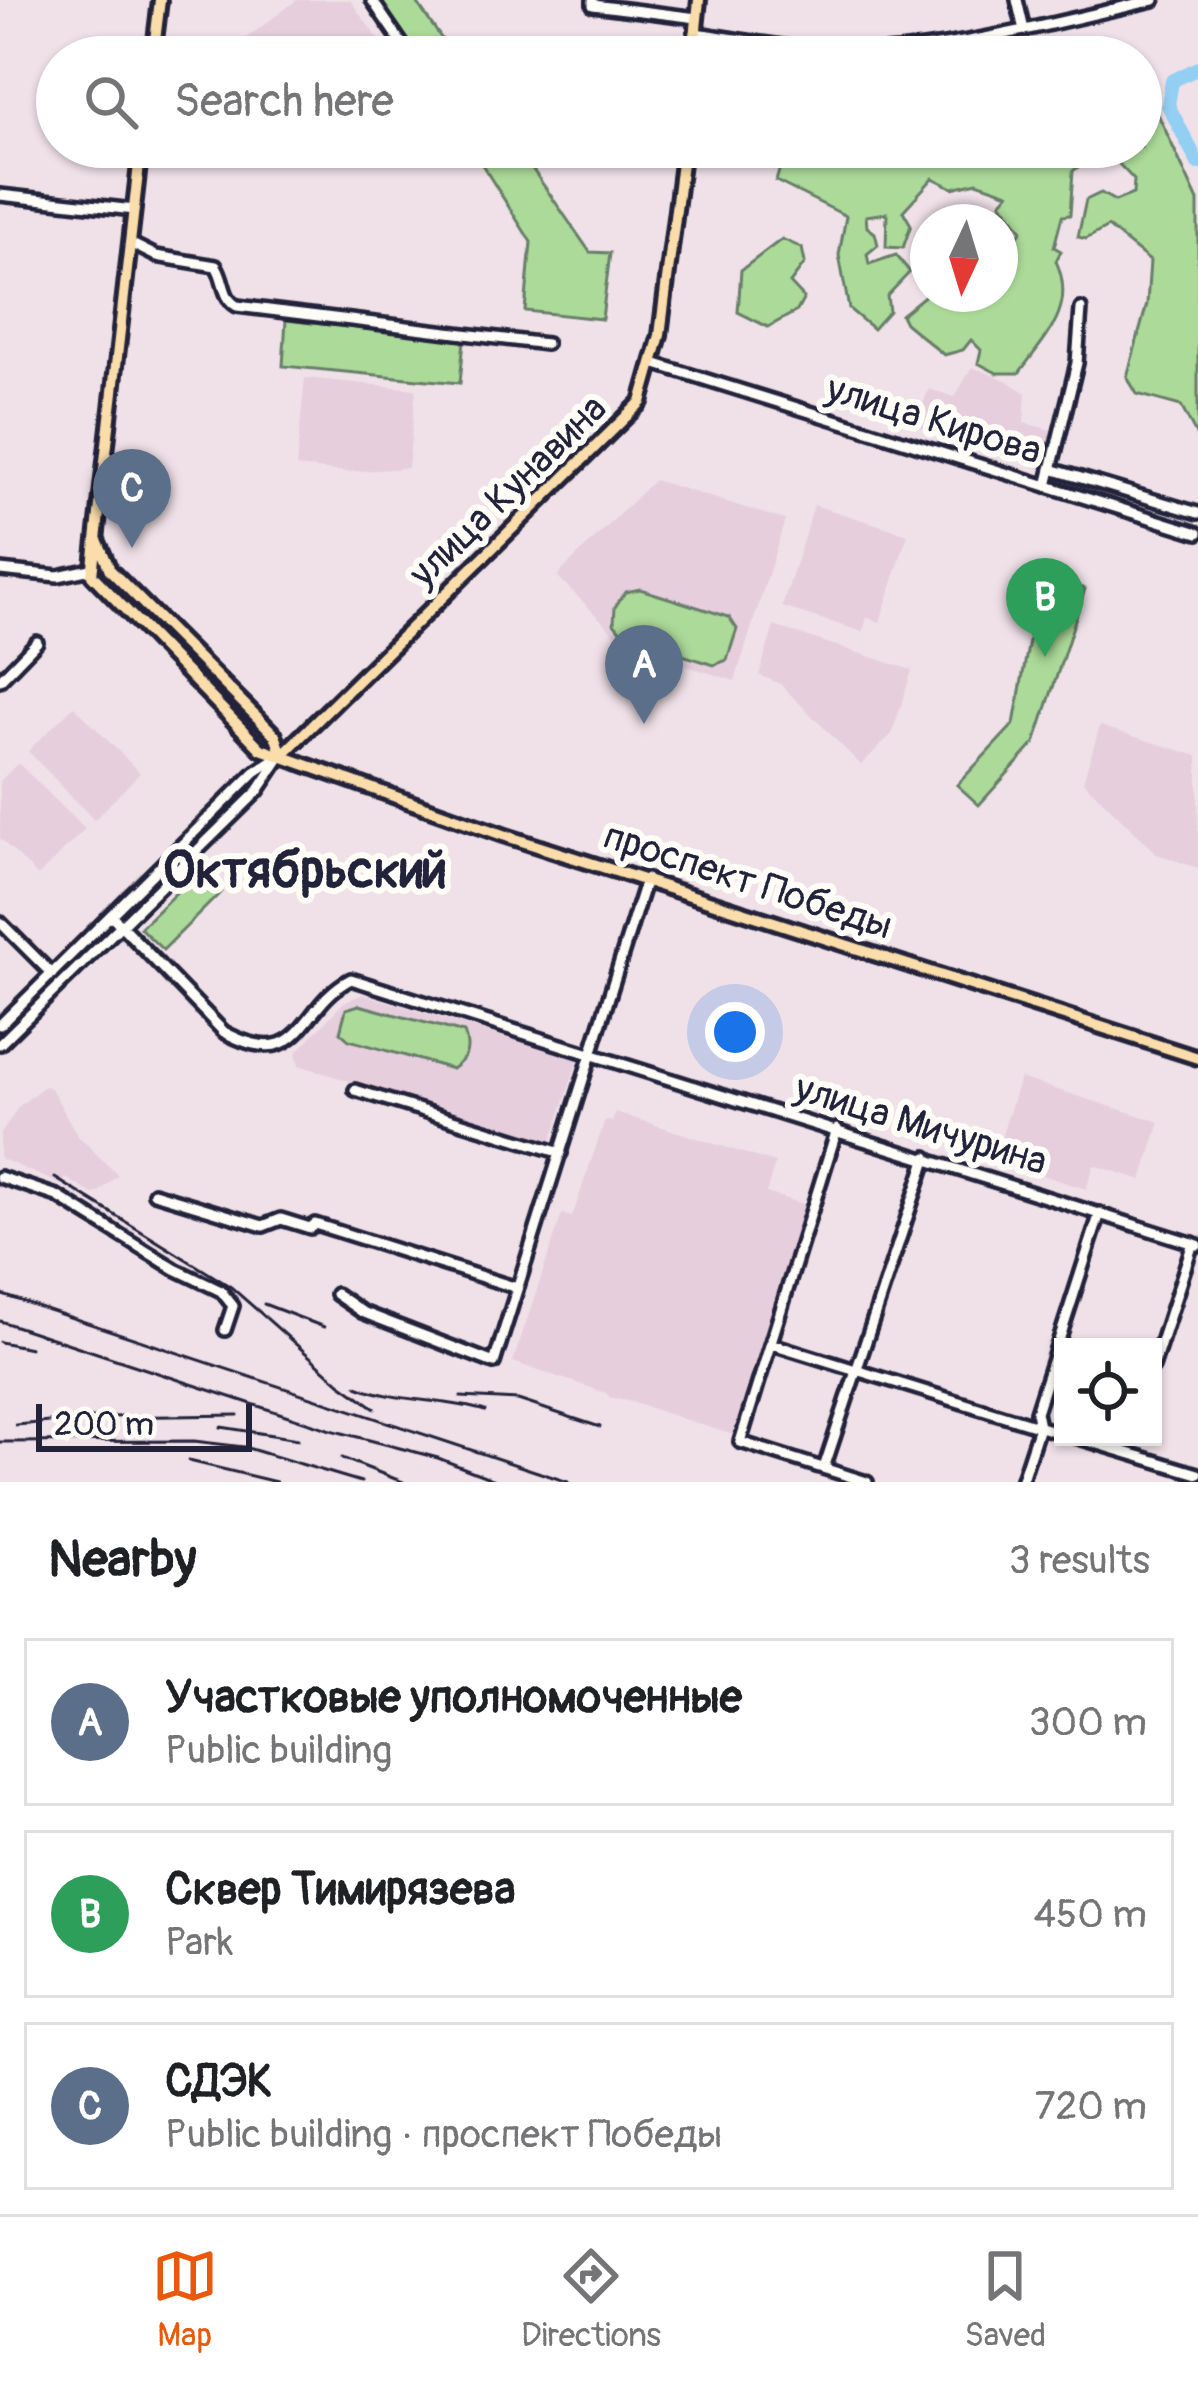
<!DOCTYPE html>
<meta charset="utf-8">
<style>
body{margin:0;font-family:Pangolin,sans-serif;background:#f6f6f6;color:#202124}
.controls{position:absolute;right:36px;bottom:36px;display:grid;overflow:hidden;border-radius:0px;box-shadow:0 3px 9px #0004}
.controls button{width:108px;height:108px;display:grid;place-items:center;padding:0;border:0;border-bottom:3px solid #e0e0e0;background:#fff;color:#202124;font:60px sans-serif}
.compass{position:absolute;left:910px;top:204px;width:108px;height:108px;border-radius:50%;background:#fff;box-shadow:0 3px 9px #0004;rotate:184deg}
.scale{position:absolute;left:36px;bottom:30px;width:216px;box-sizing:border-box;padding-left:12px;border:6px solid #22223b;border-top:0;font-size:33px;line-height:42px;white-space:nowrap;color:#22223b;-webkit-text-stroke:9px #fdfcf7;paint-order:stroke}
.you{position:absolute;left:735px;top:1032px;width:42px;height:42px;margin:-30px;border:9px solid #fff;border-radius:50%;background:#1a73e8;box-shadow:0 0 0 18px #1a73e833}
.badge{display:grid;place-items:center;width:78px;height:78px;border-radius:50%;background:#ea580c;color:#fff;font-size:39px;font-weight:700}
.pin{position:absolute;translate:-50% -99px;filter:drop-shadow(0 3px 6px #0008)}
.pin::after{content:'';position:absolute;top:63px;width:42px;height:36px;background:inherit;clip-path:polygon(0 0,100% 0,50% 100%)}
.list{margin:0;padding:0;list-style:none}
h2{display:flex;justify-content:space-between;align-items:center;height:156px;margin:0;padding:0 48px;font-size:51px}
h2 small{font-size:39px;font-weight:400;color:#757577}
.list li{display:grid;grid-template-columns:78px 1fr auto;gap:36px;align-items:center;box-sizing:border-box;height:168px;margin:0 24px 24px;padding:0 24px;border:3px solid #e0e0e0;border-radius:0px}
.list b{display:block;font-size:45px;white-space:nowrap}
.list p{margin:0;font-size:39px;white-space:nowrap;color:#757577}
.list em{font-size:39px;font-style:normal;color:#757577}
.icon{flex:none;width:66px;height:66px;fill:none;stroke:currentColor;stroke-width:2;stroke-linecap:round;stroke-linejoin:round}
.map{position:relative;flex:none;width:1198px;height:1482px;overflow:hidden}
.search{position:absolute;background:#fff;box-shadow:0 3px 9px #0004;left:36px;right:36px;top:36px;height:132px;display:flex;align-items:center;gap:30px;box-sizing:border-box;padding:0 42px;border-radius:66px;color:#757577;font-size:45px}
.sheet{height:732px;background:#fff}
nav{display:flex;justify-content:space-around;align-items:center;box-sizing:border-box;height:168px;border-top:3px solid #e0e0e0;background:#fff;font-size:33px;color:#757577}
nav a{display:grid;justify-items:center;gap:6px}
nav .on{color:#ea580c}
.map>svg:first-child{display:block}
</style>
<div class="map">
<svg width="1198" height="1482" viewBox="0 0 1198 1482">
<rect width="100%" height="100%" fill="#f0e1e8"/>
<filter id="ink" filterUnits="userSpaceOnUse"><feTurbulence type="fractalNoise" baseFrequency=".00833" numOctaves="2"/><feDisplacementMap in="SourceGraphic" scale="24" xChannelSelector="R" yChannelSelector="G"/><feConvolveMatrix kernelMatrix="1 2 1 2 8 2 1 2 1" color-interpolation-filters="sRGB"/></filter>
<g filter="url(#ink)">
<!-- built -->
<g fill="#e6cedd">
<polygon points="297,0 350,0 391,57 221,57"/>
<polygon points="972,367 1006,380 1026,393 1024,423 1055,431 1042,469 914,425 929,389 955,397"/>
<polygon points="305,378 416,389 408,468 347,472 296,467"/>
<polygon points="654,480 785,520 735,681 629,648 557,576"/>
<polygon points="814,505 908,534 880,622 867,618 863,632 782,607"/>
<polygon points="774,626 912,670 892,734 861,765 780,684 759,675"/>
<polygon points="74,706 140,773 94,820 28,751"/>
<polygon points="1100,726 1198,756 1198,868 1157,854 1083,781"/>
<polygon points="18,763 85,829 38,876 0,838 0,781"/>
<polygon points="363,994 578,1060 550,1145 299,1065 296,1053 344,1002"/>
<polygon points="1020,1078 1160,1122 1142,1180 1094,1165 1086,1189 994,1160"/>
<polygon points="44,1086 51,1088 77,1135 118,1175 98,1193 92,1194 66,1178 62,1185 0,1158 0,1135 19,1106"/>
<polygon points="615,1112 775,1163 766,1193 807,1205 736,1436 622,1399 610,1398 606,1393 513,1362 562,1214 572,1217 605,1120 612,1122"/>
</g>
<!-- green -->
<g fill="#acda99" stroke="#677e6a" stroke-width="3">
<polygon points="376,0 415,0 454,57 413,57"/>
<path d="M1154,81l3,31 41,89v237l-17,-32 -44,-12 -10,-17 20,-73 3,-43 -42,-34 -22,12 -8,-2 8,-37 15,-7 14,8 18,-7 1,-14 -17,-18 -28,-4 -16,13 -3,44 -8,1 -8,31 7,4 -5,10c21,47 -10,75 -37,112h-22l-19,-10 3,-13 -10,-10 -8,10 -19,5 -39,-32 -4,-8 27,-22 72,1v-49l9,4 13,-19 -21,-28 8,-9 -32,-11 -24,6 -20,-10 -30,33 8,14 -8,23 -17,-1 1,-34 -21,3 1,11 8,6 3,12 -11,9 2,10 27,-9 14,17 -23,24 2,15 -16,18 -24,-20 -10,-54 7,-39 -70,-35 4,-13 63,-7 1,-14h297v-64z"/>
<polygon points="471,147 517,147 590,252 610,253 602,319 525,311 531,242"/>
<polygon points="782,239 802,248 805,263 790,283 804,298 797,311 768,327 738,312 741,270"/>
<polygon points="286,320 464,340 460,383 283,366"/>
<polygon points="1041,574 1085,589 1035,743 979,805 957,785 1014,724"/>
<polygon points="640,589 729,617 737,629 727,660 714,665 625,637 614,623 615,607 625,592"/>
<polygon points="199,870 221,892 163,950 140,928"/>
<path d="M359,1005l105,28c7,18 2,26 -12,36l-103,-29 -9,-8 6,-23z"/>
</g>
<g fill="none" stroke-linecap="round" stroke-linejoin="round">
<!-- river -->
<polyline stroke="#92cff3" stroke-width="14" points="1198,68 1172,81 1168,105 1198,163"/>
<defs>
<g id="minor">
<polyline points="372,0 411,57"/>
<polyline points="593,0 593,5 697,18"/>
<polyline points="1017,0 1024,30"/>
<path d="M695,33c66,9 137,25 204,18 86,-9 171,-32 255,-51"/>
<polyline points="0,195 134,210"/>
<path d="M130,243l26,13 60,10c9,13 6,32 21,40l309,38"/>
<polyline points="653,363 1198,533"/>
<polyline points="1051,469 1198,513"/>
<polyline points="1047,486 1077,363 1081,309"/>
<polyline points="0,570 58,576 91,569"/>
<polyline points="0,680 37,642"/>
<path d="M112,916l112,116c80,43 74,-26 127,-53l847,266"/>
<polyline points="0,922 52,974"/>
<polyline points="0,1025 255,772 278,757"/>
<polyline points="0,1044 258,791 282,755"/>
<polyline points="355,1090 561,1153"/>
<polyline points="837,1129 740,1442 867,1482"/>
<polyline points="0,1177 57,1196 175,1269 221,1291 233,1306 225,1330"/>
<polyline points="154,1193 263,1226 281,1219 310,1228 315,1224 517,1288"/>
<polyline points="336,1294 362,1312 494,1363 646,879"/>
<polyline points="772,1344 1063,1434"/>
<polyline points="1153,1367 1193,1243"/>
<polyline points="1075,1437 1198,1474"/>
<polyline points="824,1468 927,1157"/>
<polyline points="1021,1482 1039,1427 1036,1412 1100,1213"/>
</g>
<g id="major">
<polyline points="153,57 160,0"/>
<polyline points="693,57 699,0"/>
<polyline points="141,147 92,575 261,749 503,835 1198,1058"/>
<polyline points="98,542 110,570 275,735 282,755"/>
<polyline points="282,755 641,402 660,335 684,147"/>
</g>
</defs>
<!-- minor casing -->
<use href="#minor" stroke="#22223b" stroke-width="18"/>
<!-- major casing -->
<use href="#major" stroke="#22223b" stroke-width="20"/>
<!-- minor -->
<use href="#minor" stroke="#fdfcf7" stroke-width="9"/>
<!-- major -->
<use href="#major" stroke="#faddab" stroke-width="10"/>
<!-- rail -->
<g stroke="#22223b" stroke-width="3">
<polyline points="55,1178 231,1287 341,1384 375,1408"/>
<polyline points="0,1294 568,1482"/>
<polyline points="264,1304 324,1327"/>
<polyline points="0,1321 331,1430 438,1458 500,1482"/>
<polyline points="0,1342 30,1348"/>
<path d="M357,1386c41,17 86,12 128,25"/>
<polyline points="461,1397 518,1400 600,1427"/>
<polyline points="16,1425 106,1417 238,1415"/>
<polyline points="221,1427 298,1439"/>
<polyline points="0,1442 194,1441 244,1447 361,1482"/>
<polyline points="342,1458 403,1482"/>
<polyline points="189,1461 276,1482"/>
</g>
</g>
</g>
<g text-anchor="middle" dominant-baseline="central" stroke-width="12" stroke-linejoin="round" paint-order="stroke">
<!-- street labels -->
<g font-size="39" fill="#22223b" stroke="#fdfcf7">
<text transform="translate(934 420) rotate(17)">улица Кирова</text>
<text transform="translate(508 491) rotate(-44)">улица Кунавина</text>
<text transform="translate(748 881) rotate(18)">проспект Победы</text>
<text transform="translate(921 1125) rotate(17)">улица Мичурина</text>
</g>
<!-- district labels -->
<g font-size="51" font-weight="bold" fill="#22223b" stroke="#fdfcf7">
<text x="305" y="871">Октябрьский</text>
</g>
</g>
</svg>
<div class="controls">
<button><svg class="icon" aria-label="locate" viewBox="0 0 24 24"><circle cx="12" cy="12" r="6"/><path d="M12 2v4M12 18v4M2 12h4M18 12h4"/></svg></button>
</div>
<svg class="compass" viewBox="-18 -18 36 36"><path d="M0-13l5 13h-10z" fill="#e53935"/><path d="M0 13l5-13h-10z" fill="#757577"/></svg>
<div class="scale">200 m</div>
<div class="you"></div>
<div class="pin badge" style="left:644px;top:724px;background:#5c6f8a">A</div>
<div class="pin badge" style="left:1045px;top:657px;background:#2e9e5b">B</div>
<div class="pin badge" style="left:132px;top:548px;background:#5c6f8a">C</div>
<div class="search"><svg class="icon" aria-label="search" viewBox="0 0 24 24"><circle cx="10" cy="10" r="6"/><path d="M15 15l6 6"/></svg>Search here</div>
</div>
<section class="sheet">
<h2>Nearby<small>3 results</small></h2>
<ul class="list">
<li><span class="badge" style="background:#5c6f8a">A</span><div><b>Участковые уполномоченные</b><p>Public building</p></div><em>300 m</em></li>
<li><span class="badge" style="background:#2e9e5b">B</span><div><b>Сквер Тимирязева</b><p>Park</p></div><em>450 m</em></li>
<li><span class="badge" style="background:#5c6f8a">C</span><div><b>СДЭК</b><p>Public building · проспект Победы</p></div><em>720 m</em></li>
</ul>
</section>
<nav>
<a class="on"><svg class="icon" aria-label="map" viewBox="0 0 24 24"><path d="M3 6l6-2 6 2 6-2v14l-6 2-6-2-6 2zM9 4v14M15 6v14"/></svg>Map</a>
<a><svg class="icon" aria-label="directions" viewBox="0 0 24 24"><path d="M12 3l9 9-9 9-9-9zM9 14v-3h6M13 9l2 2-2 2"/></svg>Directions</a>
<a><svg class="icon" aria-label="saved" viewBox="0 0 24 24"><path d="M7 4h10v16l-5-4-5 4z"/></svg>Saved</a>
</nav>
